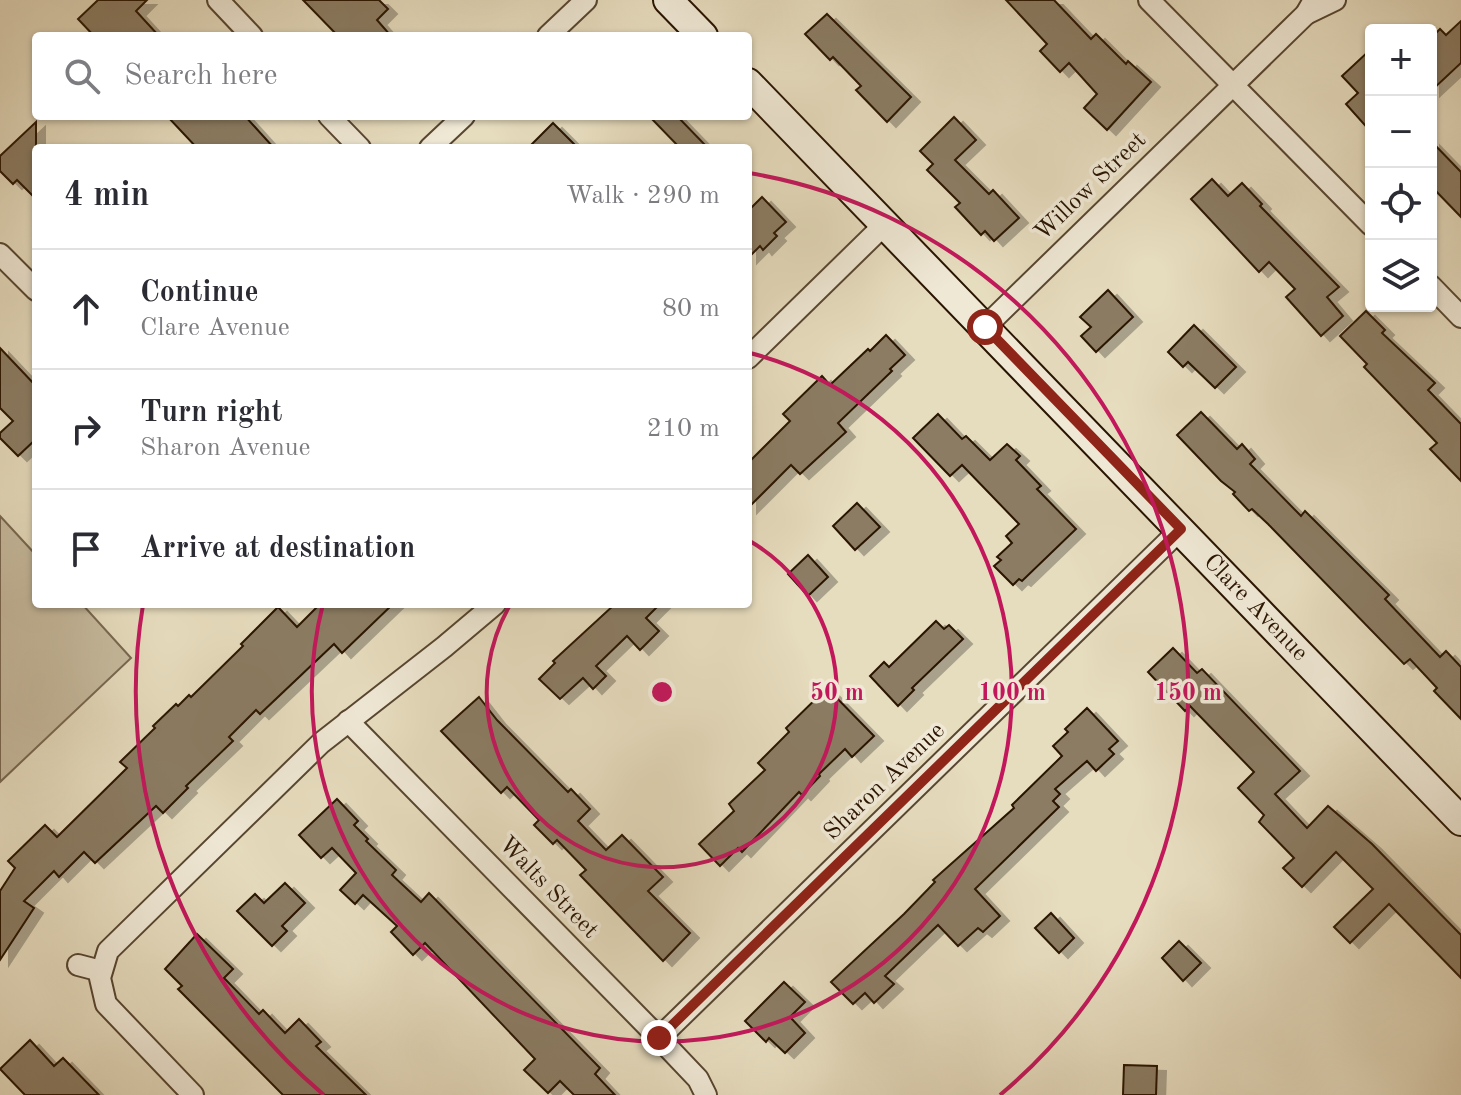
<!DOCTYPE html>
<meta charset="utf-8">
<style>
body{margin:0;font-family:"Old Standard TT",serif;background:#f2f2f3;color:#2b2b33}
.controls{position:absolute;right:24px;top:24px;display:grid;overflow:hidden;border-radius:8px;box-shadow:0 2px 6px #0004}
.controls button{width:72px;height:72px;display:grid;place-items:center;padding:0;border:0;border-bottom:2px solid #e1e1e2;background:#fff;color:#2b2b33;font:40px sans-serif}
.stop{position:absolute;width:24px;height:24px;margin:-18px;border:6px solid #8f2418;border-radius:50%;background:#fff}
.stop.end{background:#8f2418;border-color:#fff;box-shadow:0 2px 8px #0008}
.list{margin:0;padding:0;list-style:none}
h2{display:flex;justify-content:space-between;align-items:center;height:104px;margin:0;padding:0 32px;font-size:34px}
h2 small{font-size:26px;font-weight:400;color:#7c7c81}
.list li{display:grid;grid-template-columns:52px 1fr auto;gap:24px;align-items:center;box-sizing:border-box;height:120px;padding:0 32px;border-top:2px solid #e1e1e2}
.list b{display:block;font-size:30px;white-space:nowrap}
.list p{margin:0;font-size:26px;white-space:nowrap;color:#7c7c81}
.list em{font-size:26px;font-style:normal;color:#7c7c81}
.icon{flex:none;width:44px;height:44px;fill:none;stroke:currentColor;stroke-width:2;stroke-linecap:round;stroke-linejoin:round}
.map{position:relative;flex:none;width:1461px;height:1095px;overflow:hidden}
.search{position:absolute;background:#fff;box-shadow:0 2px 6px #0004;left:32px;top:32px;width:720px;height:88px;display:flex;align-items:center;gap:20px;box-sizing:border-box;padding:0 28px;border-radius:8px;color:#7c7c81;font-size:30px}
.panel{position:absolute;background:#fff;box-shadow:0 2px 6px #0004;left:32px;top:144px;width:720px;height:464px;border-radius:8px}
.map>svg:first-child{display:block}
</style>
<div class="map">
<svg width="1461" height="1095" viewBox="0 0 1461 1095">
<defs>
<filter id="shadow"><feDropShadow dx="9" dy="5" stdDeviation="0" flood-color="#0004"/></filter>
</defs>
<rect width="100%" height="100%" fill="#e6dcbe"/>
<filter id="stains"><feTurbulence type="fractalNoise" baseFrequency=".0025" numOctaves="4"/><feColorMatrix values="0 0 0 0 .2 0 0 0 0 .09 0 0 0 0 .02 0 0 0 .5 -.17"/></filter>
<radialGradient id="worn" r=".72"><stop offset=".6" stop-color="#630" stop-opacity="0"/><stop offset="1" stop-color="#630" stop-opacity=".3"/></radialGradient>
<!-- green -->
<polygon fill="#c6ba9e" stroke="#786750" stroke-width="2" points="0,516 36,555 36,604 82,604 131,658 0,782"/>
<!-- building -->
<g fill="#8b7c63" stroke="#291401" stroke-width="2" filter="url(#shadow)">
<polygon points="98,0 147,0 136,11 159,36 94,36 78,19"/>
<polygon points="303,0 379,0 388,9 377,20 391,36 338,36"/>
<polygon points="1006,0 1054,0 1091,39 1096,34 1126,64 1128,61 1151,82 1107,130 1084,108 1097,94 1069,63 1060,72 1040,51 1047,44"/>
<polygon points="827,14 911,97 887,122 856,90 861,86 833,57 830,60 805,34"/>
<polygon points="1461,21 1461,63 1431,91 1431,38 1440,29 1446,35"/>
<polygon points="1371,49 1371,132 1346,104 1358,93 1342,76"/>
<polygon points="167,116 245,116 274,148 197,148"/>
<polygon points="649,116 677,116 708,148 680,148"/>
<polygon points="954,117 976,140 955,160 989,194 993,190 1019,218 994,241 985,231 981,235 955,207 960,203 927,170 933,164 920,151"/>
<polygon points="36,122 36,199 17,180 13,184 0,171 0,156"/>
<polygon points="553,123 578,148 528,148"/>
<polygon points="1431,141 1461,172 1461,217 1431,186"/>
<polygon points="1212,179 1228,196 1242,183 1262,204 1260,206 1339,287 1327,297 1343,316 1321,336 1286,297 1295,289 1269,262 1259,272 1191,199"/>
<polygon points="762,197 786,222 774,233 777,236 763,250 760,246 748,258 748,211"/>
<polygon points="1108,290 1133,317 1096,352 1081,336 1091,327 1080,317"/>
<polygon points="1366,311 1385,330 1382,333 1435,383 1428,390 1461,424 1461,481 1430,449 1437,443 1364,367 1367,364 1340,336"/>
<polygon points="1194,325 1236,367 1215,388 1188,362 1183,367 1168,352"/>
<polygon points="886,335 905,355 890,369 892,371 838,423 846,432 800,474 791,465 748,508 748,463 790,421 783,414 822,376 830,385 868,349 870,351"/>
<polygon points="0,348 36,386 36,439 18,456 0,438 0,433 13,421 0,408"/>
<polygon points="1201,412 1237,449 1242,444 1255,459 1250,464 1301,516 1305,511 1389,595 1385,599 1440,657 1446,651 1461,667 1461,719 1434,691 1437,688 1410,659 1404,664 1268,524 1252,509 1249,511 1233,494 1235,492 1221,481 1177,435"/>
<polygon points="938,414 962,439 966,436 990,460 1007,444 1020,456 1016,460 1041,486 1037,489 1076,529 1022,581 1019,579 1013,585 994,566 1001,560 997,557 1012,543 1006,536 1019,524 962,465 950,476 913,438"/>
<polygon points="857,503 880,527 855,550 833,526"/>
<polygon points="808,555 828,577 808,596 788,574"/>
<polygon points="320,604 393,604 342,653 334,644 260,714 256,710 229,737 233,741 186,786 188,788 163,813 156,806 95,863 84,852 59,877 54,871 24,901 34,908 0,960 0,891 15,868 8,861 45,825 57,837 127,768 120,762 155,728 153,726 176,704 178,706 189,695 191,697 243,646 241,644 278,607 297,627"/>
<polygon points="615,604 660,604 646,618 659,631 640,650 627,636 596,666 606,676 593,689 583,678 560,699 539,679 555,663 553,661"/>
<polygon points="936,621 944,629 949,625 963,639 912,688 914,690 898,706 870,676 884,662 889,667"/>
<polygon points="1173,648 1197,673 1202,669 1300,771 1275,794 1307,828 1328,806 1372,844 1461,935 1461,978 1389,904 1350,943 1334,927 1373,889 1336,852 1302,887 1283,868 1294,858 1259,822 1264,815 1238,788 1254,772 1190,706 1185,711 1148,672"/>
<polygon points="827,688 874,736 852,757 845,749 819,774 820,776 802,795 799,792 742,852 738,848 720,866 699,844 734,811 729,804 765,770 758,763 789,732 786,728"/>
<polygon points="479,697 497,720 568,792 571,789 590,809 578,821 606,850 622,835 663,877 648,891 690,933 663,961 580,875 586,870 557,840 553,844 534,825 539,820 507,787 501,793 441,731"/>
<polygon points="1087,708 1118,741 1109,749 1114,754 1096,771 1087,761 1055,789 1060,794 1053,801 1059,807 975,889 1000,916 983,932 978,928 958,946 938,925 885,976 894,984 874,1003 865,993 853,1004 831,982 904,914 935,882 933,880 1014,808 1012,805 1062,756 1053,746 1068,732 1065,729"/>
<polygon points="337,799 358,821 354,825 368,839 366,841 396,870 392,875 421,902 429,893 600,1068 595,1074 615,1095 574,1095 560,1081 548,1093 524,1070 535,1059 425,943 413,955 391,932 397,926 363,895 355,904 340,890 356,873 332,848 321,858 299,835"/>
<polygon points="285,883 305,903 282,926 287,931 272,946 237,911 255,894 264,903"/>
<polygon points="1051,913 1074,938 1059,953 1035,928"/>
<polygon points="197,934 233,969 224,978 259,1014 263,1010 285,1033 299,1019 321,1042 316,1046 366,1095 283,1095 178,989 182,986 165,969"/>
<polygon points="1179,941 1201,963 1183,981 1162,958"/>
<polygon points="784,982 805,1002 790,1017 805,1033 785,1053 769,1038 766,1042 745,1021"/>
<polygon points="30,1040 54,1066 63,1058 99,1095 25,1095 0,1069"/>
<polygon points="1124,1065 1157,1066 1156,1095 1123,1095"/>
</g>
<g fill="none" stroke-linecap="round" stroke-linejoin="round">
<defs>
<g id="street">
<polyline points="218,0 252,36"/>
<polyline points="1149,0 1371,225"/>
<polyline points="1306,14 1335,0"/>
<polyline points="548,36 586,0"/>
<polyline points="329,116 360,148"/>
<polyline points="430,148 464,116"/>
<polyline points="0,254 36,290"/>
<polyline points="1431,286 1461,317"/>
<polyline points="985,327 1306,14 1314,0"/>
<polyline points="748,358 884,225"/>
<polyline points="348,721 659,1038 698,1079 706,1095"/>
<polyline points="78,965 101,971"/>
<polyline points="659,1038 1181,529"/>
<polyline points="193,1095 106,1004 100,978 108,951 321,743 444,647 495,604"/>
</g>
<g id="secondary">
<polyline points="668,0 703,36"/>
<path id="s1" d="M748,83l713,738"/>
</g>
</defs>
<!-- street casing -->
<use href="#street" stroke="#584630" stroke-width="24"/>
<!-- secondary casing -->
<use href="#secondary" stroke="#291401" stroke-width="32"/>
<!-- street -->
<use href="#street" stroke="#efe8d5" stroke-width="20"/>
<!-- secondary -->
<use href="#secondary" stroke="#efe8d5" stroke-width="28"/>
</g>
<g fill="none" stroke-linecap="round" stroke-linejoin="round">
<!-- route -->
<polyline stroke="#8f2418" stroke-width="10" points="659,1038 1181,529 985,327"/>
</g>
<!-- distance rings -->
<g fill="none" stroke="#c2185b" stroke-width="4">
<path d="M748 540A175 175 0 1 1 510 605"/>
<path d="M750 353A350 350 0 1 1 323 604"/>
<path d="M324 1095A526 526 0 0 1 143 605M749 173A526 526 0 0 1 1000 1095"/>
</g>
<g text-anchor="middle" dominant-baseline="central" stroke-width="7" stroke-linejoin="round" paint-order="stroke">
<!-- street labels -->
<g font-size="24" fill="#291401" stroke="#efe8d5">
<text transform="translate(1091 187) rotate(-44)">Willow Street</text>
<text stroke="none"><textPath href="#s1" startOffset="730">Clare Avenue</textPath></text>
<text transform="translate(885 782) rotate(-44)">Sharon Avenue</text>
<text transform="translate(548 888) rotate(46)">Walts Street</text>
</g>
</g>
<circle cx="662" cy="692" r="12" fill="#c2185b" stroke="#efe8d5" stroke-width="4"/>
<g font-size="24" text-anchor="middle" font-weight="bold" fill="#c2185b" stroke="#efe8d5" stroke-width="7" stroke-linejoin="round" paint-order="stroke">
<text x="837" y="700">50 m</text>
<text x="1012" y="700">100 m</text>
<text x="1188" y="700">150 m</text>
</g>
<rect width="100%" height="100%" filter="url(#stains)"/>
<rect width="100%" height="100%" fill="url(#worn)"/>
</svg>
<div class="controls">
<button>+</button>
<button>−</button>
<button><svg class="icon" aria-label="locate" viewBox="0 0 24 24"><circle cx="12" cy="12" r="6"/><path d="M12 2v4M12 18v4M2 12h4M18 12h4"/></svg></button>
<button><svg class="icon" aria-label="layers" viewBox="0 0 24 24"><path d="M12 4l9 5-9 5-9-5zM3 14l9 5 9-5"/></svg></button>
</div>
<div class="stop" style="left:985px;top:327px"></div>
<div class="stop end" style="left:659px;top:1038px"></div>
<div class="search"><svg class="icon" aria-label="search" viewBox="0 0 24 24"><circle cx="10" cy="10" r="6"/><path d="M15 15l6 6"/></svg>Search here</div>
<section class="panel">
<h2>4 min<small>Walk · 290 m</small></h2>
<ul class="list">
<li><svg class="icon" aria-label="ahead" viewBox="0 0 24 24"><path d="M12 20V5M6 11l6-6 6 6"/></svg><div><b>Continue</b><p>Clare Avenue</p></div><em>80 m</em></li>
<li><svg class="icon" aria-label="right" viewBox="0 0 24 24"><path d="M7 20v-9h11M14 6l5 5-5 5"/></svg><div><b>Turn right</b><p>Sharon Avenue</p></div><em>210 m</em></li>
<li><svg class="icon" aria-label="arrive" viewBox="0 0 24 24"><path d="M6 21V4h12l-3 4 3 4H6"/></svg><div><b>Arrive at destination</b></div></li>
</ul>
</section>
</div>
